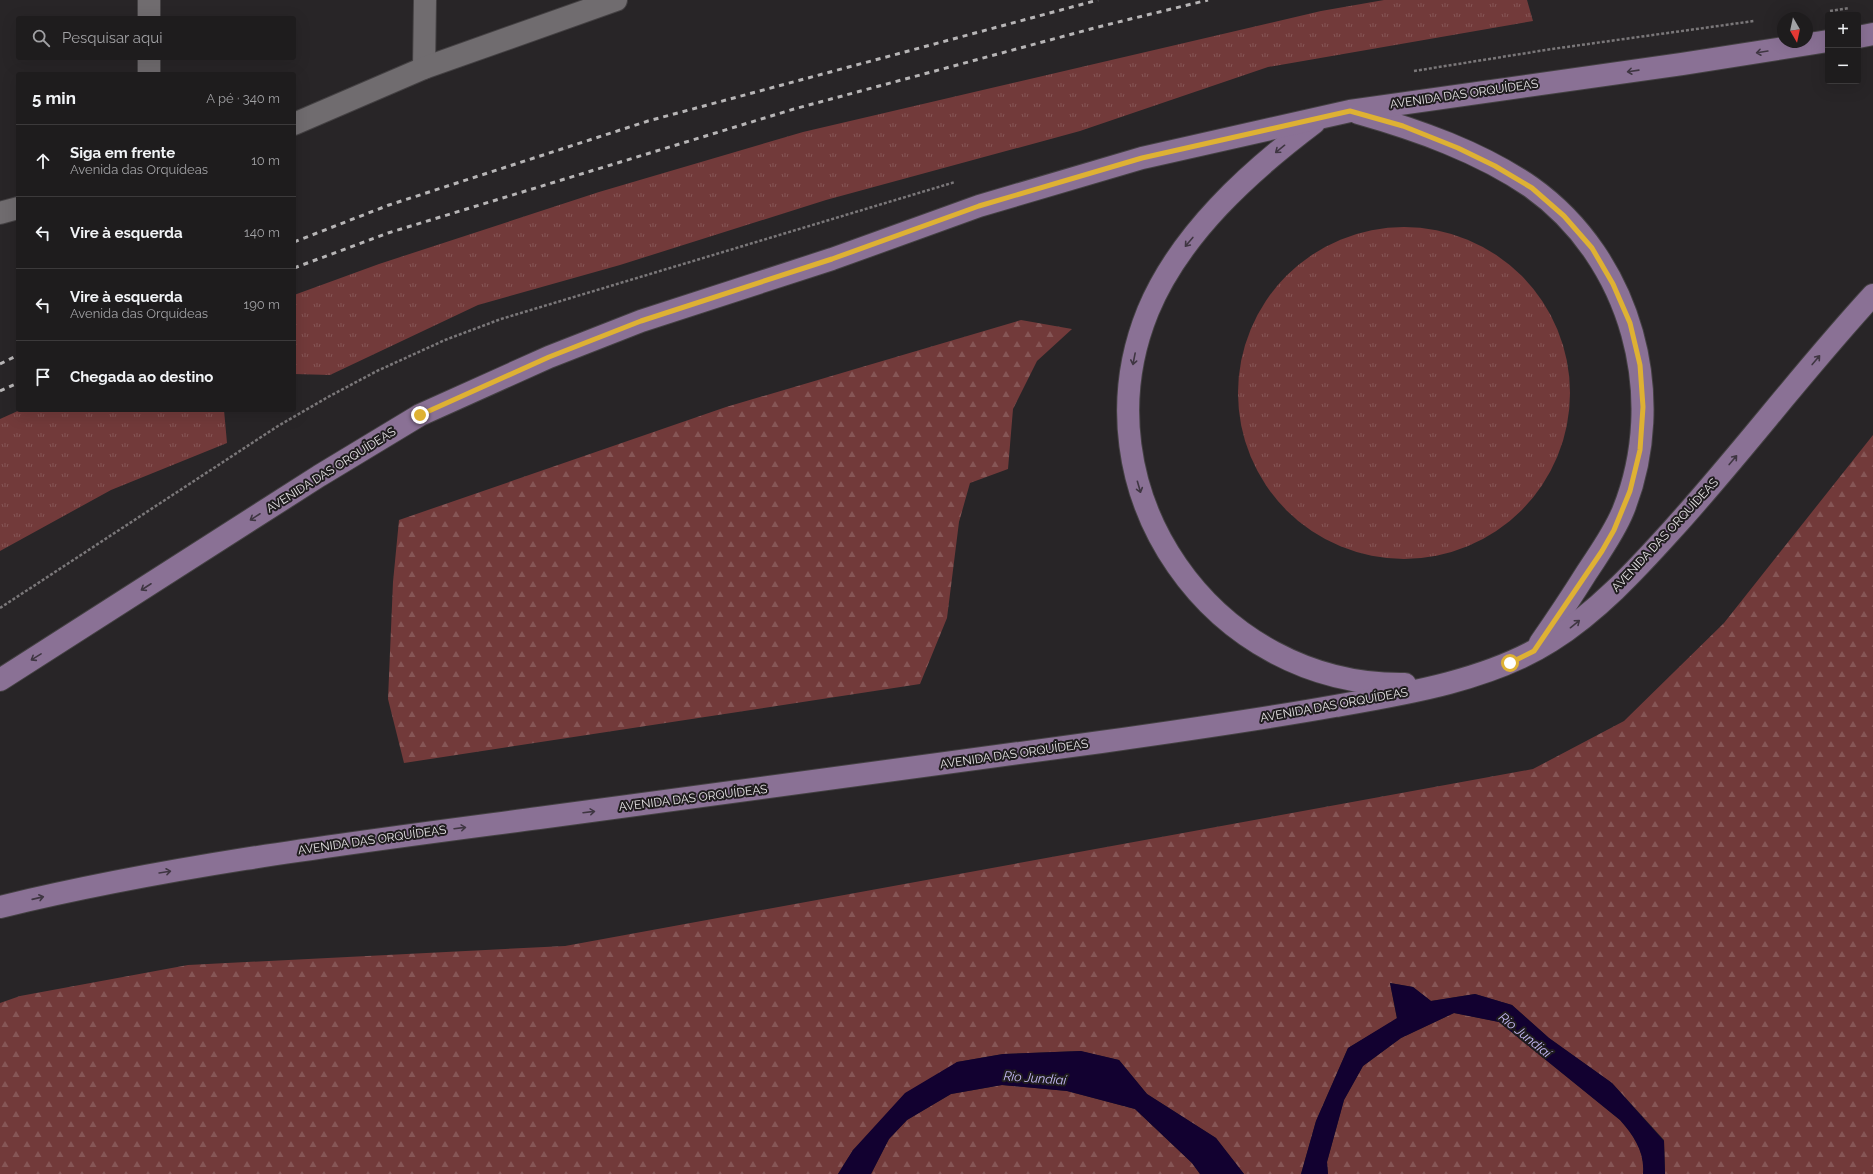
<!DOCTYPE html>
<html lang="pt">
<meta charset="utf-8">
<style>
body{margin:0;font-family:Raleway,sans-serif;background:#2b292a;color:#f1f3f6}
.controls{position:absolute;right:12px;top:12px;display:grid;overflow:hidden;border-radius:4px;box-shadow:0 4px 16px #0002}
.controls button{width:36px;height:36px;display:grid;place-items:center;padding:0;border:0;border-bottom:1px solid #3c3a3b;background:#1e1c1d;color:#f1f3f6;font:20px sans-serif}
.compass{position:absolute;left:1777px;top:12px;width:36px;height:36px;border-radius:50%;background:#1e1c1d;box-shadow:0 4px 16px #0002;rotate:171deg}
.stop{position:absolute;width:12px;height:12px;margin:-9px;border:3px solid #deb133;border-radius:50%;background:#fff}
.stop.end{background:#deb133;border-color:#fff;box-shadow:0 1px 4px #0008}
.list{margin:0;padding:0;list-style:none}
h2{display:flex;justify-content:space-between;align-items:center;height:52px;margin:0;padding:0 16px;font-size:17px}
h2 small{font-size:13px;font-weight:400;color:#a1a1a4}
.list li{display:grid;grid-template-columns:26px 1fr auto;gap:12px;align-items:center;box-sizing:border-box;height:72px;padding:0 16px;border-top:1px solid #3c3a3b}
.list b{display:block;font-size:15px;white-space:nowrap}
.list p{margin:0;font-size:13px;white-space:nowrap;color:#a1a1a4}
.list em{font-size:13px;font-style:normal;color:#a1a1a4}
.icon{flex:none;width:22px;height:22px;fill:none;stroke:currentColor;stroke-width:2;stroke-linecap:round;stroke-linejoin:round}
.map{position:relative;flex:none;width:1873px;height:1174px;overflow:hidden}
.search{position:absolute;background:#1e1c1d;box-shadow:0 4px 16px #0002;left:16px;top:16px;width:280px;height:44px;display:flex;align-items:center;gap:10px;box-sizing:border-box;padding:0 14px;border-radius:4px;color:#a1a1a4;font-size:15px}
.panel{position:absolute;background:#1e1c1d;box-shadow:0 4px 16px #0002;left:16px;top:72px;width:280px;height:340px;border-radius:4px}
.map>svg:first-child{display:block}
</style>
<div class="map">
<svg width="1873" height="1174" viewBox="0 0 1873 1174">
<defs>
<pattern id="grass-tufts" width="24" height="20" patternUnits="userSpaceOnUse"><rect width="24" height="20" fill="#723a3a"/><path d="M3 7l-1-3M5 7V3M7 7l1-3M15 17l-1-3M17 17v-4M19 17l1-3" fill="none" stroke="#865656"/></pattern>
<pattern id="forest-firs" width="22" height="20" patternUnits="userSpaceOnUse"><rect width="22" height="20" fill="#723a3a"/><path d="M5 1l3.5 6h-7zM16 11l3.5 6h-7z" fill="#865656"/></pattern>
</defs>
<rect width="100%" height="100%" fill="#282527"/>
<!-- grass -->
<g fill="url(#grass-tufts)">
<polygon points="1384,0 1527,0 1533,21 1268,67 1080,131 826,200 620,265 478,305 330,375 294,374 294,295 379,264 599,192 803,132 1321,11"/>
<circle cx="1404" cy="393" r="166"/>
<polygon points="20,410 224,410 227,443 111,490 0,551 0,419"/>
</g>
<!-- forest -->
<g fill="url(#forest-firs)">
<polygon points="1021,320 1072,329 1037,361 1013,409 1008,469 970,483 959,522 947,618 920,684 404,763 388,699 393,582 399,520 726,407"/>
<polygon points="1873,435 1873,1174 1665,1174 1664,1140 1612,1083 1549,1038 1512,1005 1475,994 1431,1001 1413,987 1390,983 1397,1019 1348,1048 1316,1121 1301,1174 1244,1174 1216,1138 1147,1094 1119,1060 1080,1051 1003,1054 957,1062 853,1150 838,1174 0,1174 0,1003 20,996 188,965 565,946 1533,769 1624,721 1724,623"/>
<path d="M1454,1013l45,9 121,98c14,16 25,32 23,54h-315l-1,-12 17,-62 19,-34 38,-28z"/>
<polygon points="1002,1085 1067,1091 1135,1109 1192,1163 1200,1174 871,1174 889,1139 907,1120 951,1094"/>
</g>
<!-- water -->
<g fill="#120130">
<path d="M1390,983l23,4 18,14 44,-7 37,11 37,33 63,45 52,58 1,33h-22c2,-22 -9,-38 -23,-54l-121,-98 -45,-9 -53,25 -38,28 -19,34 -17,62 1,12h-27l15,-53 32,-73 49,-30z"/>
<polygon points="1081,1051 1119,1060 1147,1094 1216,1138 1244,1174 1200,1174 1192,1163 1135,1109 1067,1091 1002,1085 951,1094 907,1120 889,1139 871,1174 838,1174 853,1150 905,1093 957,1062 1003,1054"/>
</g>
<g fill="none" stroke-linecap="round" stroke-linejoin="round">
<defs>
<g id="minor">
<polyline points="149,0 149,18"/>
<polyline points="149,58 149,74"/>
<polyline points="424,68 425,0"/>
<polyline points="294,124 424,68 616,0"/>
<polyline points="0,213 18,208"/>
</g>
<g id="major">
<polyline points="1858,37 1873,34"/>
<path d="M1358,113c60,17 122,39 173,74 101,72 138,210 92,324 -9,22 -23,41 -36,61 -15,24 -31,48 -47,71"/>
<path d="M1314,123c-65,49 -134,111 -166,188 -73,179 65,376 257,373"/>
<polyline points="0,680 319,476 420,415 549,357 641,321 832,259 979,206 1142,158 1350,111 1682,64 1828,41"/>
<path d="M0,907c177,-43 358,-65 539,-89 187,-24 374,-50 562,-76 78,-11 156,-22 234,-36 70,-12 155,-26 216,-65 46,-29 84,-70 121,-111 69,-76 131,-159 201,-235"/>
</g>
</defs>
<!-- minor casing -->
<use href="#minor" stroke="#444143" stroke-width="24"/>
<!-- major casing -->
<use href="#major" stroke="#444143" stroke-width="24"/>
<!-- path -->
<g stroke="#7a7779" stroke-width="2.5" stroke-dasharray="3 2" stroke-linecap="butt">
<polyline points="1830,11 1849,8"/>
<polyline points="1414,71 1552,49 1754,21"/>
<polyline points="0,608 278,426 328,397 377,371 445,340 501,319 955,182"/>
</g>
<!-- minor -->
<use href="#minor" stroke="#706c6f" stroke-width="22"/>
<!-- major -->
<use href="#major" stroke="#8a7195" stroke-width="22"/>
<!-- rail -->
<g stroke="#b7b5b6" stroke-width="3" stroke-dasharray="5 5" stroke-linecap="butt">
<polyline points="294,242 389,205 648,121 1098,0"/>
<polyline points="294,268 388,233 794,109 1098,27 1208,0"/>
<polyline points="0,364 18,355"/>
<polyline points="0,391 18,383"/>
</g>
</g>
<!-- one-way arrows -->
<defs><path id="oneway-shaft" d="M-6 0H5M1.5-3L5.5 0L1.5 3" fill="none" stroke-width="1.6" stroke-linecap="round" stroke-linejoin="round"/></defs>
<g stroke="#3f3642">
<use href="#oneway-shaft" transform="translate(1762 52) rotate(171)"/>
<use href="#oneway-shaft" transform="translate(1633 71) rotate(172)"/>
<use href="#oneway-shaft" transform="translate(1280 149) rotate(141)"/>
<use href="#oneway-shaft" transform="translate(1189 242) rotate(130)"/>
<use href="#oneway-shaft" transform="translate(1134 359) rotate(101)"/>
<use href="#oneway-shaft" transform="translate(1816 360) rotate(-50)"/>
<use href="#oneway-shaft" transform="translate(1733 460) rotate(-50)"/>
<use href="#oneway-shaft" transform="translate(1139 487) rotate(74)"/>
<use href="#oneway-shaft" transform="translate(255 517) rotate(147)"/>
<use href="#oneway-shaft" transform="translate(146 587) rotate(147)"/>
<use href="#oneway-shaft" transform="translate(1575 624) rotate(-39)"/>
<use href="#oneway-shaft" transform="translate(36 657) rotate(148)"/>
<use href="#oneway-shaft" transform="translate(589 812) rotate(-7)"/>
<use href="#oneway-shaft" transform="translate(460 828) rotate(-7)"/>
<use href="#oneway-shaft" transform="translate(165 872) rotate(-9)"/>
<use href="#oneway-shaft" transform="translate(38 898) rotate(-13)"/>
</g>
<g fill="none" stroke-linecap="round" stroke-linejoin="round">
<!-- route -->
<polyline stroke="#deb133" stroke-width="5" points="420,415 549,357 641,321 832,259 979,206 1142,158 1350,111 1403,126 1458,148 1495,166 1532,188 1564,216 1592,248 1613,284 1630,323 1640,365 1643,407 1640,450 1630,491 1614,530 1602,551 1534,651 1510,663"/>
</g>
<g text-anchor="middle" dominant-baseline="central" stroke-width="4" stroke-linejoin="round" paint-order="stroke">
<!-- street labels -->
<g font-size="12" fill="#e6e4e5" stroke="#1f1c1e">
<text transform="translate(1464 94) rotate(-8)">AVENIDA DAS ORQUÍDEAS</text>
<text transform="translate(331 470) rotate(-32)">AVENIDA DAS ORQUÍDEAS</text>
<text transform="translate(1665 535) rotate(-47)">AVENIDA DAS ORQUÍDEAS</text>
<text transform="translate(1334 705) rotate(-10)">AVENIDA DAS ORQUÍDEAS</text>
<text transform="translate(1014 754) rotate(-8)">AVENIDA DAS ORQUÍDEAS</text>
<text transform="translate(693 798) rotate(-7)">AVENIDA DAS ORQUÍDEAS</text>
<text transform="translate(372 840) rotate(-8)">AVENIDA DAS ORQUÍDEAS</text>
</g>
<!-- water labels -->
<g font-size="13" font-style="italic" fill="#c4b9f5" stroke="#1f1c1e">
<text transform="translate(1525 1035) rotate(39)">Rio Jundiaí</text>
<text transform="translate(1035 1078) rotate(4)">Rio Jundiaí</text>
</g>
</g>
</svg>
<div class="controls">
<button>+</button>
<button>−</button>
</div>
<svg class="compass" viewBox="-18 -18 36 36"><path d="M0-13l5 13h-10z" fill="#e53935"/><path d="M0 13l5-13h-10z" fill="#a1a1a4"/></svg>
<div class="stop" style="left:1510px;top:663px"></div>
<div class="stop end" style="left:420px;top:415px"></div>
<div class="search"><svg class="icon" aria-label="search" viewBox="0 0 24 24"><circle cx="10" cy="10" r="6"/><path d="M15 15l6 6"/></svg>Pesquisar aqui</div>
<section class="panel">
<h2>5 min<small>A pé · 340 m</small></h2>
<ul class="list">
<li><svg class="icon" aria-label="ahead" viewBox="0 0 24 24"><path d="M12 20V5M6 11l6-6 6 6"/></svg><div><b>Siga em frente</b><p>Avenida das Orquídeas</p></div><em>10 m</em></li>
<li><svg class="icon" aria-label="left" viewBox="0 0 24 24"><path d="M17 20v-9H6M10 6l-5 5 5 5"/></svg><div><b>Vire à esquerda</b></div><em>140 m</em></li>
<li><svg class="icon" aria-label="left" viewBox="0 0 24 24"><path d="M17 20v-9H6M10 6l-5 5 5 5"/></svg><div><b>Vire à esquerda</b><p>Avenida das Orquídeas</p></div><em>190 m</em></li>
<li><svg class="icon" aria-label="arrive" viewBox="0 0 24 24"><path d="M6 21V4h12l-3 4 3 4H6"/></svg><div><b>Chegada ao destino</b></div></li>
</ul>
</section>
</div>
